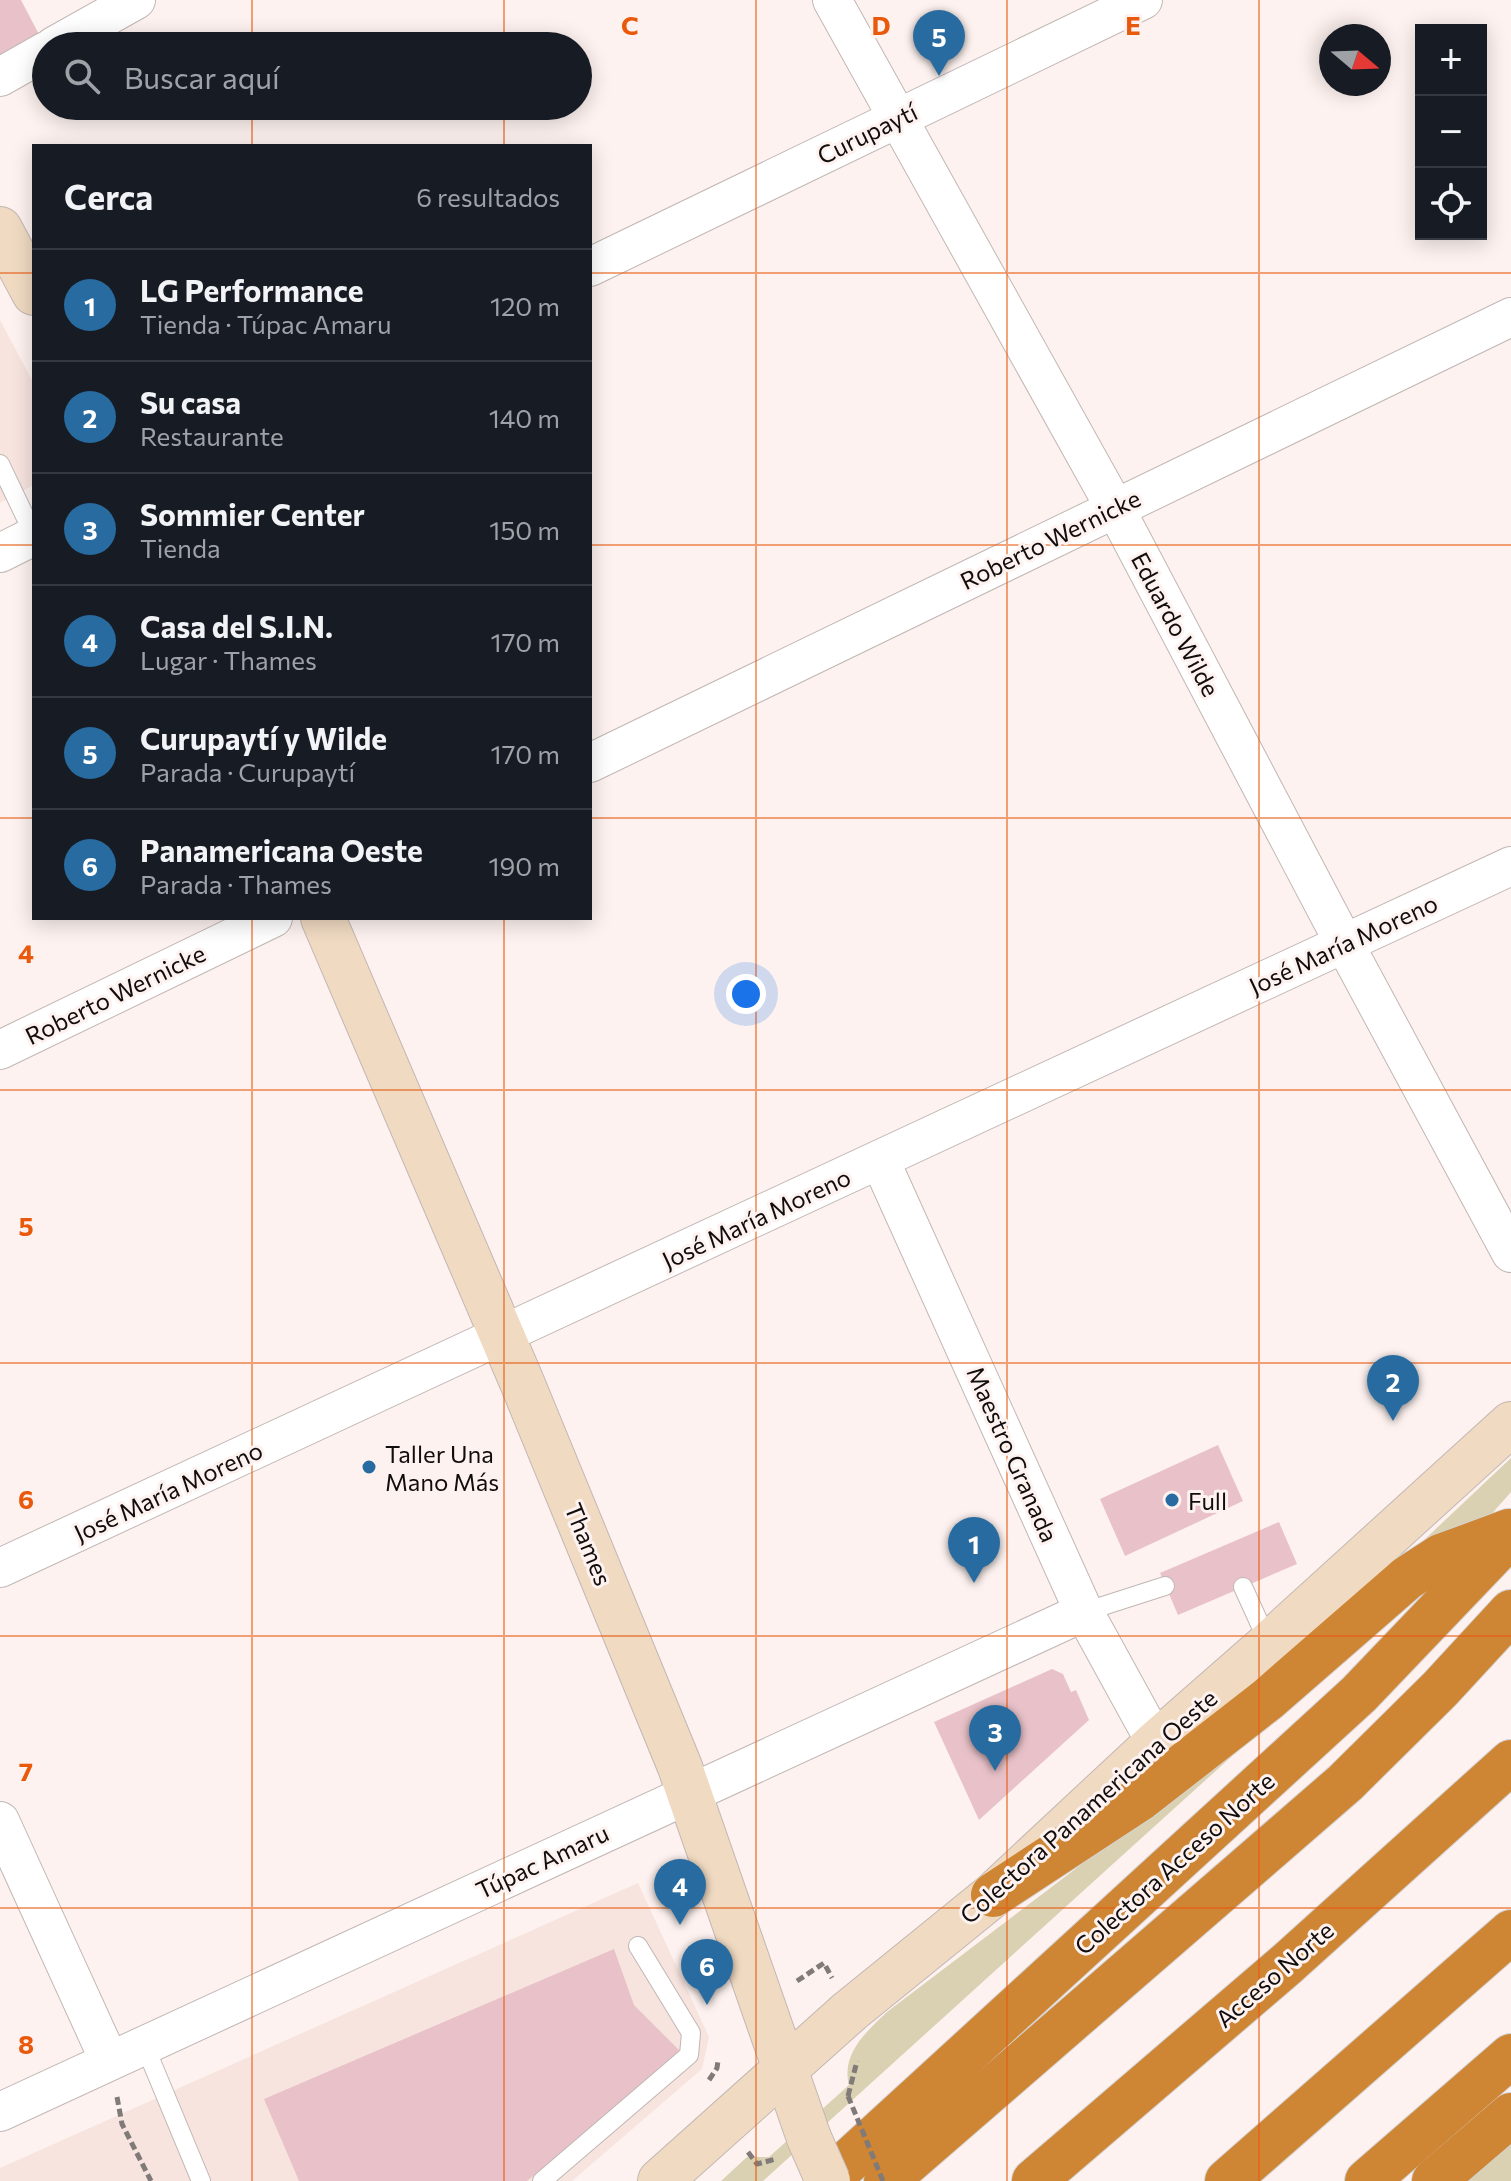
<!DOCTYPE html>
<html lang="es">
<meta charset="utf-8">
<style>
body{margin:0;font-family:Commissioner,sans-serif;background:#242831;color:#f1f3f6}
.controls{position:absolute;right:24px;top:24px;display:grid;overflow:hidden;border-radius:0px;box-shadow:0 4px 20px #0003}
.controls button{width:72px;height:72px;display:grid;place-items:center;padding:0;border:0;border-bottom:2px solid #363941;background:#171b24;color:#f1f3f6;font:40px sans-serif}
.compass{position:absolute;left:1319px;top:24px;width:72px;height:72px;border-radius:50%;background:#171b24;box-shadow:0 4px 20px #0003;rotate:109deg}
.you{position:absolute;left:746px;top:994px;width:28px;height:28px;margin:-20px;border:6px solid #fff;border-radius:50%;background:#1a73e8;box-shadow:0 0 0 12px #1a73e833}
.badge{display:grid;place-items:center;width:52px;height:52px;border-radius:50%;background:#276ba0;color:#fff;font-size:26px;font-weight:700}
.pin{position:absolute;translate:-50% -66px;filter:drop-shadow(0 2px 4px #0008)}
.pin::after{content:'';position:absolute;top:42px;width:28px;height:24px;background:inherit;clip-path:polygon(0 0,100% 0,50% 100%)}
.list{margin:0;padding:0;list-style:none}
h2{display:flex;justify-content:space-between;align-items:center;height:104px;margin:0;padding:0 32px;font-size:34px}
h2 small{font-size:26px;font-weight:400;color:#9ea1a6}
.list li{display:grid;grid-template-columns:52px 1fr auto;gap:24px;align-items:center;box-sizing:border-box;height:112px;padding:0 32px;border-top:2px solid #363941}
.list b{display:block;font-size:30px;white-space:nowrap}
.list p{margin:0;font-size:26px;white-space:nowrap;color:#9ea1a6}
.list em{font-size:26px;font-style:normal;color:#9ea1a6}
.icon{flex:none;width:44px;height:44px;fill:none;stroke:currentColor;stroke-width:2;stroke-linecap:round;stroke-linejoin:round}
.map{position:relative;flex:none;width:1511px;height:2181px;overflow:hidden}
.search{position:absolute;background:#171b24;box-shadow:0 4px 20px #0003;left:32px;top:32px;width:560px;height:88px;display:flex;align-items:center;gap:20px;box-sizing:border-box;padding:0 28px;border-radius:44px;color:#9ea1a6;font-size:30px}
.panel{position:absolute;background:#171b24;box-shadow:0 4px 20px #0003;left:32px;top:144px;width:560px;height:776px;border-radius:0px}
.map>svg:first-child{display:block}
</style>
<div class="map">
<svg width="1511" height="2181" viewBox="0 0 1511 2181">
<rect width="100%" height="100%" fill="#fdf2ef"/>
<!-- built -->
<g fill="#f7e4df">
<polygon points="0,320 34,384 34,485 0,503"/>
<polygon points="638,1883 709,2037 702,2069 572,2181 0,2181 0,2168"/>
</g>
<!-- green -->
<g fill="#d9d1b2">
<polygon points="1511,1458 1511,1492 1488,1518 1423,1541"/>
<path d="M1273,1719l-510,462h-42l26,-24h22l80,-72c-8,-31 17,-53 38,-73z"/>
<polygon points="1511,2134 1511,2181 1456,2181"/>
</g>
<!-- building -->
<g fill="#e9c2c9">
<polygon points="0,0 21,0 43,42 0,65"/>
<polygon points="1218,1445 1243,1501 1125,1556 1100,1499"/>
<polygon points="1279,1522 1297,1564 1178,1615 1160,1573"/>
<polygon points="1052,1669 1063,1674 1071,1692 1076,1690 1089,1720 979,1820 934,1722"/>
<polygon points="614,1949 634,2005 682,2053 527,2181 299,2181 264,2099"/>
</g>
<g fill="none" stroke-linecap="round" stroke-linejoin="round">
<defs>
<g id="lane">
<polyline points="0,464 34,535"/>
<polyline points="1243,1587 1269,1644"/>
<polyline points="1084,1612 1165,1586"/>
<polyline points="144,2044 201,2181"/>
<polyline points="542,2181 689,2055 691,2033 638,1946"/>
</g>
<g id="street">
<polyline points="832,0 1115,508 1344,943 1511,1253"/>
<polyline points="54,46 136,0"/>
<polyline points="0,77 46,51"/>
<polyline points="590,267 1143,0"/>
<polyline points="0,553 34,536"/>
<polyline points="590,763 1511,317"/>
<polyline points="0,1050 273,918"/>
<polyline points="880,1160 1084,1612 1156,1743"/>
<polyline points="0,1568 1511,866"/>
<polyline points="0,1821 109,2060"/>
<polyline points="0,2112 1084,1612"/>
</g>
<g id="secondary">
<polyline points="0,229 34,293"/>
<polyline points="323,918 521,1380 680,1767 809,2138"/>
<polyline points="660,2181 850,2011 993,1895 1156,1743 1269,1644 1511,1424"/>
</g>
<g id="highway">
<polyline points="993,1895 1141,1798 1268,1699 1407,1578 1441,1556 1509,1531"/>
<polyline points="827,2181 1359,1694 1511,1535"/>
<polyline points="886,2181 1345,1783 1440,1689 1511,1612"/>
<polyline points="1034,2181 1288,1963 1511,1762"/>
<polyline points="1227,2181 1511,1932"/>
<polyline points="1367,2181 1511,2056"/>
<polyline points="1434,2181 1511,2115"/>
</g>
</defs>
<!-- lane casing -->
<use href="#lane" stroke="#c1b7b4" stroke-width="20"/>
<!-- street casing -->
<use href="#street" stroke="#c1b7b4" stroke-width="40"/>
<!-- secondary casing -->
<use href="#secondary" stroke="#c1b7b4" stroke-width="46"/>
<!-- highway casing -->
<use href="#highway" stroke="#d4d3d3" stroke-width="46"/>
<!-- path -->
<g stroke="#807a78" stroke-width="5" stroke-dasharray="8 4" stroke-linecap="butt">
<polyline points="797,1981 824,1963 832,1978"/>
<polyline points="709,2080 717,2068 718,2061"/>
<polyline points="848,2096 857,2061"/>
<polyline points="117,2097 122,2124 151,2181"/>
<polyline points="748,2152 757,2164 776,2159"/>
</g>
<!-- lane -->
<use href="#lane" stroke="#fff" stroke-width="18"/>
<!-- street -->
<use href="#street" stroke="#fff" stroke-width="38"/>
<!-- secondary -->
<use href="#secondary" stroke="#f0dac2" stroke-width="44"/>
<!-- highway -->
<use href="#highway" stroke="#ce8534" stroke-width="44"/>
<defs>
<polyline id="secondary-bridge" points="809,2138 828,2181"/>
</defs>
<!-- secondary-bridge casing -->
<use href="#secondary-bridge" stroke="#c1b7b4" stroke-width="46" stroke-linecap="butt"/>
<!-- path-bridge -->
<polyline stroke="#807a78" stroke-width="5" stroke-dasharray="8 4" stroke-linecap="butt" points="848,2096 883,2181"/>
<!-- secondary-bridge -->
<use href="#secondary-bridge" stroke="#f0dac2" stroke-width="44"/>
</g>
<!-- grid -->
<path fill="none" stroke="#e8590c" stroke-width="2" stroke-opacity="0.55" d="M252,0v46M504,0v46M756,0v2181M1007,0v2181M1259,0v2181M252,106v40M504,106v40M0,273h34M590,273h921M0,545h34M590,545h921M0,818h34M590,818h921M252,918v1263M504,918v1263M0,1090h1511M0,1363h1511M0,1636h1511M0,1908h1511"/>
<!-- markers -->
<g fill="#276ba0" stroke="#fdf2ef" stroke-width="3">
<circle cx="369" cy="1467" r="8"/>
<circle cx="1172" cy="1500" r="8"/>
</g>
<g text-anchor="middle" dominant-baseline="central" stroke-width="6" stroke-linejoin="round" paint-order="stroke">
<!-- street labels -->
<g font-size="24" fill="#100d0c" stroke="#fdf2ef">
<text transform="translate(867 133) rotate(-26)">Curupaytí</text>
<text transform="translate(1050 539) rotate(-26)">Roberto Wernicke</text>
<text transform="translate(1176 624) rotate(62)">Eduardo Wilde</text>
<text transform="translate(1343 944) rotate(-25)">José María Moreno</text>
<text transform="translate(115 994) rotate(-26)">Roberto Wernicke</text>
<text transform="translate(756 1218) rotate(-25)">José María Moreno</text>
<text transform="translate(1013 1454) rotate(66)">Maestro Granada</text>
<text transform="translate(168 1491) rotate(-25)">José María Moreno</text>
<text transform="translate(589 1544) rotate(68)">Thames</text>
<text transform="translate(1088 1806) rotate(-42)">Colectora Panamericana Oeste</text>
<text transform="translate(542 1861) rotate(-25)">Túpac Amaru</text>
<text transform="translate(1174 1863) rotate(-42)">Colectora Acceso Norte</text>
<text transform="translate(1274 1974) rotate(-41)">Acceso Norte</text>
</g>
<!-- poi labels -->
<g font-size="24" fill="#100d0c" stroke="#fdf2ef" text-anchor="start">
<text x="385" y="1453">Taller Una<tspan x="385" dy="28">Mano Más</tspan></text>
<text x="1188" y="1500">Full</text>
</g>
</g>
<g font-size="26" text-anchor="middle" font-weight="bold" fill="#e8590c" stroke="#fdf2ef" stroke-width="6" stroke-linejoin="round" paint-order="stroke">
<text x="630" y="35">C</text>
<text x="881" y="35">D</text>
<text x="1133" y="35">E</text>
<text x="26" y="963">4</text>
<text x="26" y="1236">5</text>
<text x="26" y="1509">6</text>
<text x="26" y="1781">7</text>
<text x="26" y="2054">8</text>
</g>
</svg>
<div class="controls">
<button>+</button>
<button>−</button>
<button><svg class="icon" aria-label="locate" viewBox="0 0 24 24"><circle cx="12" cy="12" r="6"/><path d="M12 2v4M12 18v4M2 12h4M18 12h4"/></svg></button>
</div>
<svg class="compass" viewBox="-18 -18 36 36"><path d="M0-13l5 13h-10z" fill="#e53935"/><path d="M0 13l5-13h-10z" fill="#9ea1a6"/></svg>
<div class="you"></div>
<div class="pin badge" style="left:974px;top:1583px">1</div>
<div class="pin badge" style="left:1393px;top:1421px">2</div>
<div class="pin badge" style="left:995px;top:1771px">3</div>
<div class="pin badge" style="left:680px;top:1925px">4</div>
<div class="pin badge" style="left:939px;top:76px">5</div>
<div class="pin badge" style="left:707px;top:2005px">6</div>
<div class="search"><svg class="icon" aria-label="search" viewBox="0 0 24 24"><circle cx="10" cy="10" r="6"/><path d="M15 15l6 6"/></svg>Buscar aquí</div>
<section class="panel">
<h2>Cerca<small>6 resultados</small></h2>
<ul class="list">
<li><span class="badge">1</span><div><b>LG Performance</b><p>Tienda · Túpac Amaru</p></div><em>120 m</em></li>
<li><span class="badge">2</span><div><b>Su casa</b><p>Restaurante</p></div><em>140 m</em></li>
<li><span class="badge">3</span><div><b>Sommier Center</b><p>Tienda</p></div><em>150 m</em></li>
<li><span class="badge">4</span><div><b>Casa del S.I.N.</b><p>Lugar · Thames</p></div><em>170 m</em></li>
<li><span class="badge">5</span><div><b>Curupaytí y Wilde</b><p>Parada · Curupaytí</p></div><em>170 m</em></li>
<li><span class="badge">6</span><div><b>Panamericana Oeste</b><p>Parada · Thames</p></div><em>190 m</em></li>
</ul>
</section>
</div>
